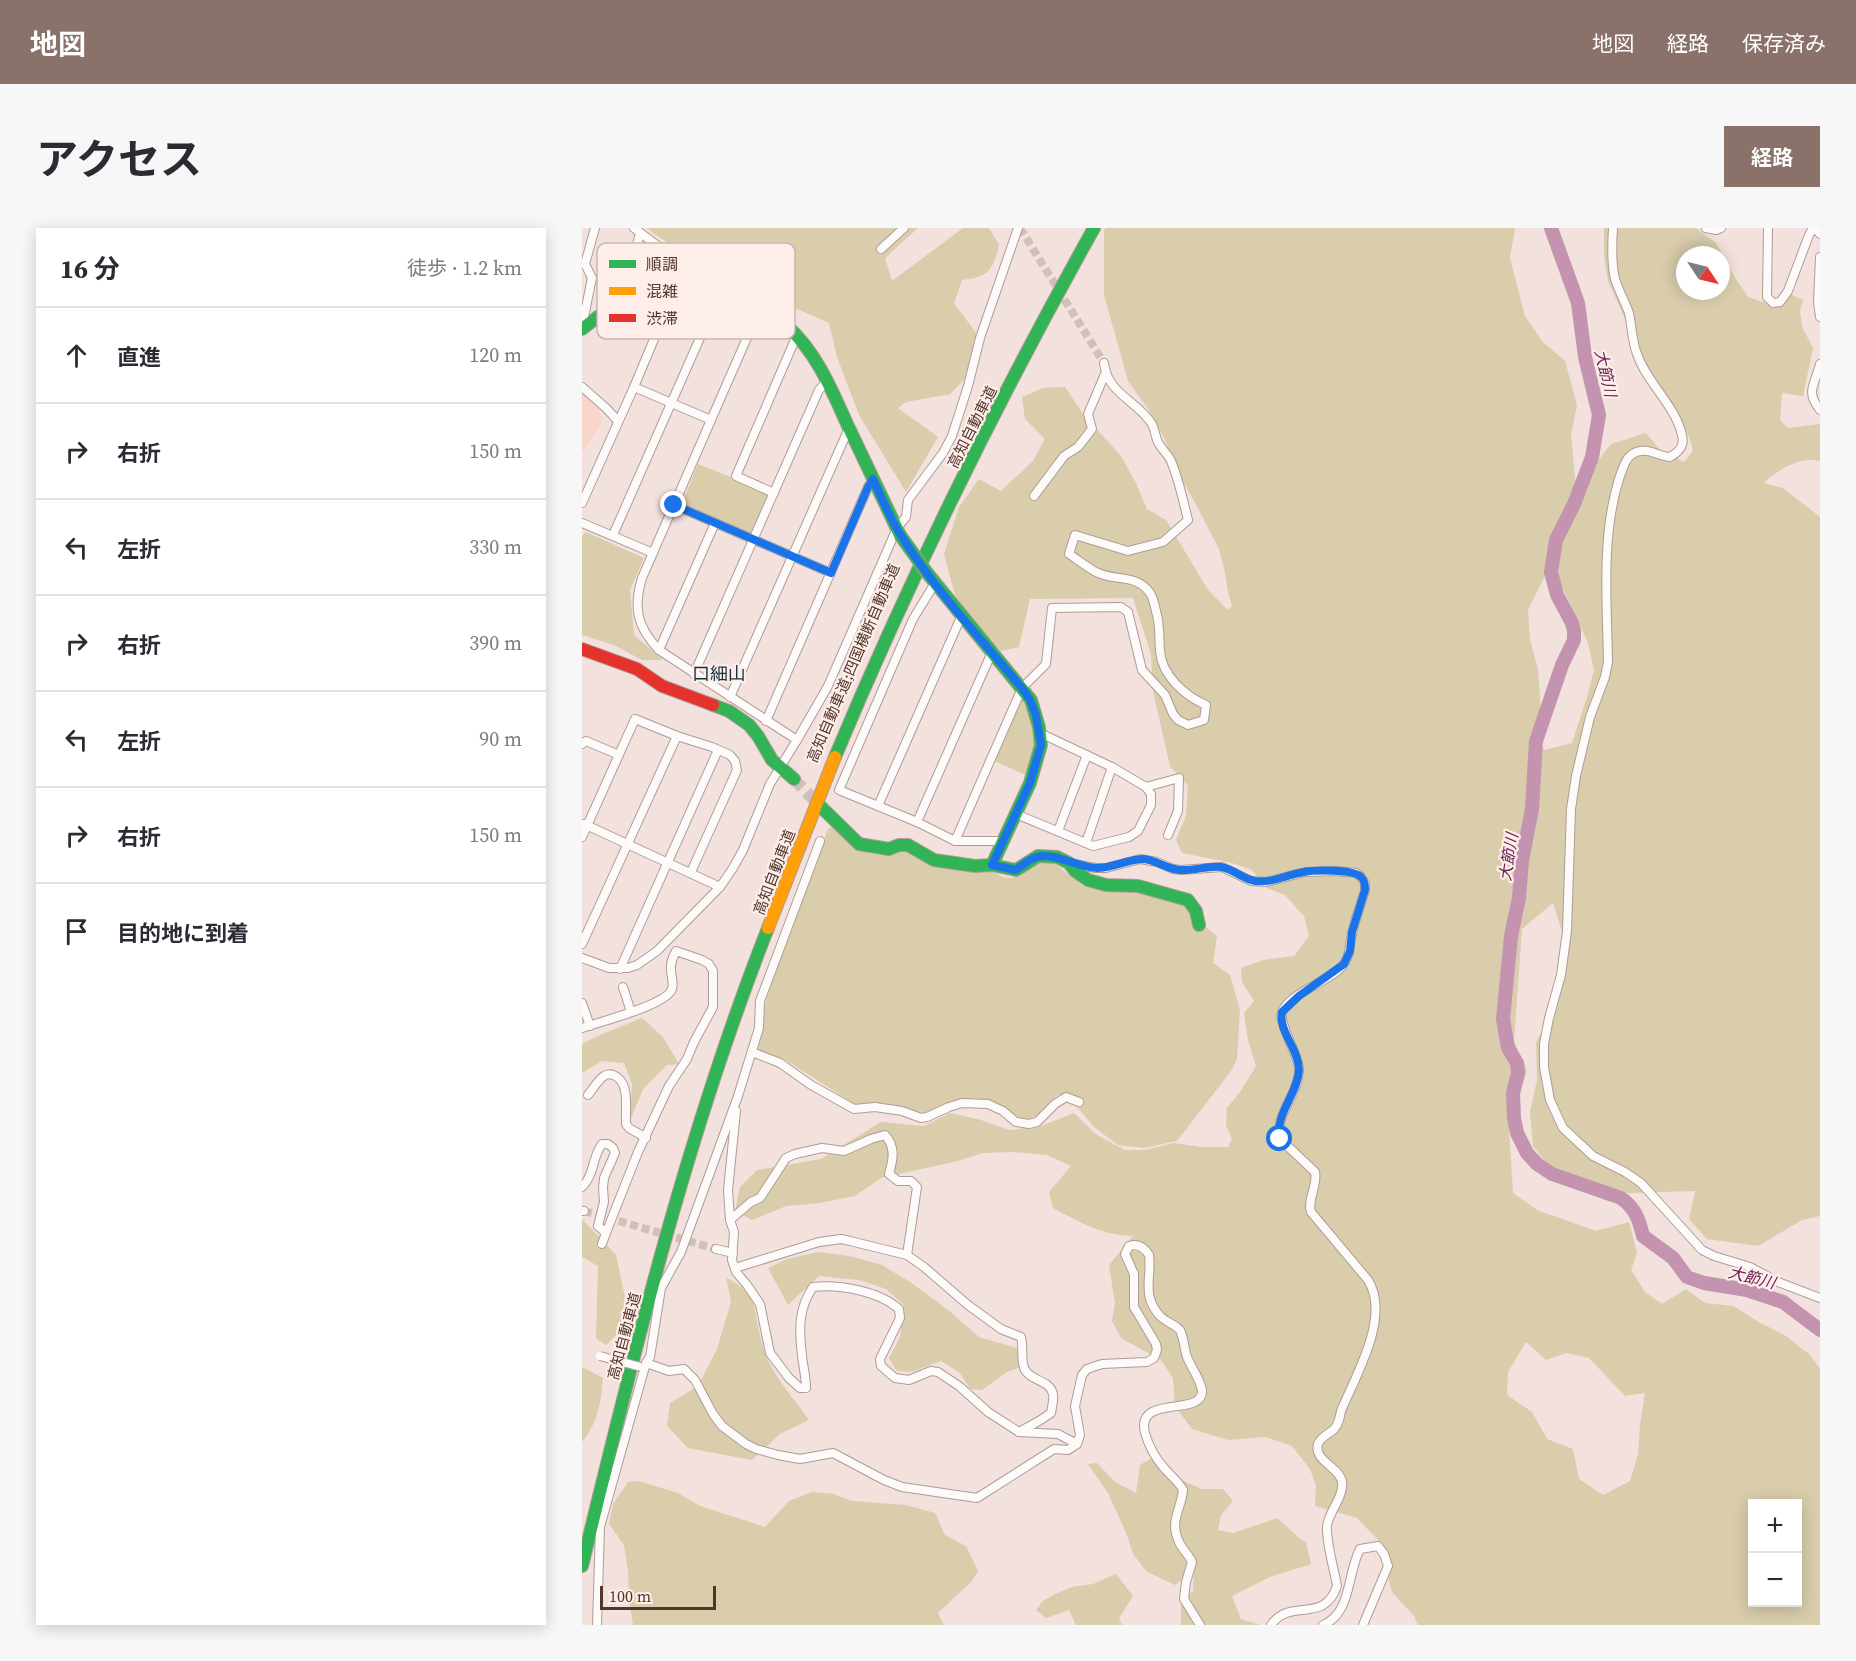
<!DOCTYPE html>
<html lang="ja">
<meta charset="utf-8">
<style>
body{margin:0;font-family:"Source Serif 4","Noto Sans JP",serif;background:#f7f7f7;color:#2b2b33}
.controls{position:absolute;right:18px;bottom:18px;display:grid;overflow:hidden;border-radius:0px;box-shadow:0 3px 15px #0003}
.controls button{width:54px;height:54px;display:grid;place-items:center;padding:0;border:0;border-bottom:2px solid #e1e1e2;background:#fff;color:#2b2b33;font:30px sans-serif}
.compass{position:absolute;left:1094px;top:18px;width:54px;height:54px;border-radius:50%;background:#fff;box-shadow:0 3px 15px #0003;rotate:125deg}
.scale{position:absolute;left:18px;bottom:15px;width:116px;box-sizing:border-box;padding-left:6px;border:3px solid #52352b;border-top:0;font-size:16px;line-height:21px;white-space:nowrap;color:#52352b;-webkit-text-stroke:4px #fdeee9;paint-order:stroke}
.stop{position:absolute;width:18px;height:18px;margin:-14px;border:4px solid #1a73e8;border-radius:50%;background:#fff}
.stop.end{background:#1a73e8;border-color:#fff;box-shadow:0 2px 6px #0008}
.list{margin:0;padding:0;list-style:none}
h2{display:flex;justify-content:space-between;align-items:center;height:78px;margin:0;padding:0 24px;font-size:26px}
h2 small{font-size:20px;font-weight:400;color:#7c7c81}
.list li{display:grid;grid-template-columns:39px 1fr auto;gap:18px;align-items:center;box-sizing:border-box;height:96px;padding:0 24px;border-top:2px solid #e1e1e2}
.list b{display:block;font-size:22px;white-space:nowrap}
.list em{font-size:20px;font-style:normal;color:#7c7c81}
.icon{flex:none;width:33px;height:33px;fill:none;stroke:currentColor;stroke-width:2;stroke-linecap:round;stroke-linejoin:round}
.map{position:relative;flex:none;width:1238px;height:1397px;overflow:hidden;border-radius:0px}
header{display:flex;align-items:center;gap:36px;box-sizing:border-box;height:84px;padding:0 30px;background:#8a7169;color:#fff}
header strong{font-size:28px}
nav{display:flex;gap:33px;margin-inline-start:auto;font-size:21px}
.intro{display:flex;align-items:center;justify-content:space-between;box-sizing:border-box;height:144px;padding:0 36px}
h1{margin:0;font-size:42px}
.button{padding:15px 27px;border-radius:0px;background:#8a7169;color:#fff;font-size:21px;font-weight:700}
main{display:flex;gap:36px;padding:0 36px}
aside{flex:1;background:#fff;border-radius:0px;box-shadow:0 3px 15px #0003}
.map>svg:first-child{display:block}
</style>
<header>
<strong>地図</strong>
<nav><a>地図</a><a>経路</a><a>保存済み</a></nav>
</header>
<div class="intro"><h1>アクセス</h1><a class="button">経路</a></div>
<main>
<aside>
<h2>16 分<small>徒歩 · 1.2 km</small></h2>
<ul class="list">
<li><svg class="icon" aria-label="ahead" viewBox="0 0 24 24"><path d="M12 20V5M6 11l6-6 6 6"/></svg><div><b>直進</b></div><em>120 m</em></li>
<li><svg class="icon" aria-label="right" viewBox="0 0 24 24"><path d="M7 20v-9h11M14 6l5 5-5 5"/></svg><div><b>右折</b></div><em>150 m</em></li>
<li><svg class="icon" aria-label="left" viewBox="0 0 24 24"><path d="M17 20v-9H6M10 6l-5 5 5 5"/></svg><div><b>左折</b></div><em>330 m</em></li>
<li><svg class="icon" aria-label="right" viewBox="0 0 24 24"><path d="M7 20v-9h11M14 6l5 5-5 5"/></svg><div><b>右折</b></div><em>390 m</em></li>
<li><svg class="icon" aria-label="left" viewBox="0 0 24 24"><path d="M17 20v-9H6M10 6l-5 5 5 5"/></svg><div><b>左折</b></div><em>90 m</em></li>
<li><svg class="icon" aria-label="right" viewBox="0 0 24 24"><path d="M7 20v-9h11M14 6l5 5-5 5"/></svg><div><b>右折</b></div><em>150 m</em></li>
<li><svg class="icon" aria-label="arrive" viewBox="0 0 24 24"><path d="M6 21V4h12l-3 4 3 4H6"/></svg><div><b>目的地に到着</b></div></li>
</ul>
</aside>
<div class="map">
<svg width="1238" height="1397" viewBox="0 0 1238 1397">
<rect width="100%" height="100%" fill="#f2e1dc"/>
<!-- built -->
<polygon fill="#f9d6ca" points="0,162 15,174 20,193 0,225"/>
<!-- green -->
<g fill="#d9cdac" fill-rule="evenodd">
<path d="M64,0h272l-33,30 7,23 71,-53h26l10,17c-6,26 -11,32 -37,35l-8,23 22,30 -1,35 -25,26 -44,8 -8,6 40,29 -32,55 -47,-77 -22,-58 -8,-34 -34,-15 -19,-1 -30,-20 -23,-23 -27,-7 -28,-14z"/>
<path d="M524,0h409l-5,30 15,58 17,25 23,20 12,44 -6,30 5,54 35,-45 35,-11 15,18 23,11 9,-11 -4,-15 -39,-57 -8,-22 -34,-76 -4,-25v-28h92l20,15 18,33 14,21 21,7 21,-10 13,6 -3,11 2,16 11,21 -10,48 -21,-3 -2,27 8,8 32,-4v37c-22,-5 -41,9 -57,22l20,5 37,29v699l-18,4 -44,26 -51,-7 -18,-20 6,-28 -66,2 -30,-3 -21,-5 -28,-17 -17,-22 -3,-34 7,-32 -1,-38 18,-32 10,-72 -11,-35 -31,26 -8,112 13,29 -18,61 4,62 24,17 59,21 33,-9 8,31 -6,17 14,22 17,12 24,-15 19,14 28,3 26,16 27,14 24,19 10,14v256h-402l-4,-9 -22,-24 -14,-52 -21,-22 -42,-12 1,-20 -6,-17 -18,-23 -26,-9 -38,3 -36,-11 -17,-23 -2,-28 -12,-18 -40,-22 -9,-17 3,-18 -6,-38 24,-29c-30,0 -53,-14 -80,-28l-4,-16 22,-26 -24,-11 -34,-3 -30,1 -25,8 -77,17 -26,18 -35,7 -34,3 -34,14 -17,-9 5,-24 17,-17 64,-11 60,-37 43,4 26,-13 31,7 28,10 32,-4 33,-13 23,22 28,15h20l29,-7 27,4h27l4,-8 -6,-14 1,-17 13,-16 16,-26 -8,-26 -4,-27 10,-12 -12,-19 -1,-14 22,-8 31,-4 15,-20 -5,-20 -19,-21 -18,-7 -15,-18 -20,-7 -50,-10 -6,-13 10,-24 2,-30 -18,-20 -17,-75 -2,-37 -18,-56 -103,1 -11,48 -18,4 -25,-25 -21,-31 -11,-41 15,-47 20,-28 22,12 32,-30 12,-22 -20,-20 -3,-22 21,-9 22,-1 18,27 38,42 14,25 12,28 19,11 42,70 20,20 4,-4 -4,-14 -3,-20 -6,-23 -27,-52 -15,-25 -12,-32 -16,-30 -21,-29 -24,-86v-65zM1103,27h36v36h-36zM975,323l2,29 29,63 6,27 -7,27 -15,46 -27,7 -16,-11 12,-27 -3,-43 -8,-29 -2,-30zM944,1114l20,18 20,-7 23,5 36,38 20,-3 -5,31 -2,30 -8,27 -27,14 -24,-16 -6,-30 -26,-10 -15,-27 -25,-17 1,-23zM1170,1276h46v98h-46z"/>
<polygon points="116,236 189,265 171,307 99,277"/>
<polygon points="4,304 62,330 48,362 52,407 81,432 60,432 32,417 0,407 0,308"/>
<path d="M441,472c9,9 14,34 13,47 -1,9 -7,20 -10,28l-32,-14 24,-60z"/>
<path d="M251,599c23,22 36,32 69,24l86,19 15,7 7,1 10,-2 17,-13h17l28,22 28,7 22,-1 48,11 9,6 5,16 12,3 11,9 -4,27 17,12 10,35 -3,49 -6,12 -54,70 -33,7 -26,-3 -24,-18 -27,-32h-10l-18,20 -11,5 -14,-4 -19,-13 -20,-5 -19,2 -29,12 -7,1 -47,-11 -1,3h-16l-72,-46 -25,-9 -1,-5 10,-56 15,-37 44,-121 2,-3z"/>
<polygon points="60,790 81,809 97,836 85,837 61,861 48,893 50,856 42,835 20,833 0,845 0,816 16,808"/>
<polygon points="0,991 34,1027 43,1069 39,1102 24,1117 14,1110 16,1038 0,1029"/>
<polygon points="236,1024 267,1028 300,1037 328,1054 366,1082 397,1109 434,1120 444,1137 425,1144 400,1162 388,1161 378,1145 359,1133 330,1144 315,1143 307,1130 318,1109 322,1077 304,1061 277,1052 237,1048 206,1077 186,1040 205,1031"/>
<path d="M144,1049l26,17c4,20 8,51 17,68 10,21 26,38 40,58l-29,14 -28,26 -64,-12 -21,-22 3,-23 28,-17 19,-37 14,-47z"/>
<path d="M0,1139l21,11c-2,24 -5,44 -21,64z"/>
<path d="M571,1229l10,13 23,12 16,7h21l10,12 -12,14 -3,15 15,3 44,-15c11,8 17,18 29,24l5,22 -41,13 -38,19 9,23 19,6h-79v-26l12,-8 1,-22 -19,16 -29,-14 -13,-17 -6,-19 -19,-42 -20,-29 9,-1 18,19 21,11 4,-28z"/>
<polygon points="57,1253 96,1265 118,1278 183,1299 207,1273 230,1264 251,1266 270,1273 324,1277 353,1285 363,1307 384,1318 396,1343 390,1353 356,1385 362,1397 51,1397 47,1371 46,1344 42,1317 27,1296 31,1276 46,1254"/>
<polygon points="534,1346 551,1368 537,1390 540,1397 494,1397 487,1382 464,1390 454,1382 461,1373 473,1366 490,1359 511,1356"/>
</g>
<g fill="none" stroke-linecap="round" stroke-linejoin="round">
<!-- river -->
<path stroke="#c493af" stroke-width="14" d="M969,0l27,75 7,54 14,58 -7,42 -18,47 -18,36 -5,32 6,23 15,28 2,8v9l-12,25 -26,76 -4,68 -10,52 -3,37 -8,38 -8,83 5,29 9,15 1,10 -5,20 1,25 3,15 10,20 10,11 15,10 69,24c14,10 18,21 22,38l30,22 14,19 17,6 43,7 36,12 37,28"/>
<!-- street-tunnel -->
<g stroke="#d2bfb9" stroke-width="8" stroke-dasharray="8 4" stroke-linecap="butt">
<polyline points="438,0 522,135"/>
<polyline points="2,983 134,1021"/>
</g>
<!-- secondary-tunnel -->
<polyline stroke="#d2bfb9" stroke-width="12" stroke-dasharray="12 6" stroke-linecap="butt" points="212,551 237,577"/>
<defs>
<g id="street">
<polyline points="52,0 85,25 88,36"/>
<path d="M1031,0c-1,16 -2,35 2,51 4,12 10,23 14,34 3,14 3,29 8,41 10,29 38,51 45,81 3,11 -3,17 -12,22 -13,-1 -25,-12 -39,-2 -7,5 -9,17 -12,24 -18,58 -12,123 -11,183l-3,15 -15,40 -14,59 -5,33 -4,122 -6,44 -12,43 -5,26v23l6,33 13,28 30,28 32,16 16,11 61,67 12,6 36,11 28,15 42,16"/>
<polyline points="1124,0 1134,2 1139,0"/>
<polyline points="1186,0 1185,69 1191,75 1198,74 1206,63 1227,7 1230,2 1234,1 1238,6"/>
<polyline points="299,21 322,0"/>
<polyline points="1238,29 1236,74 1238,89"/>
<polyline points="42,68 58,5"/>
<path d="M178,80l-118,270c-9,30 -5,49 17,72l138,90"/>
<polyline points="0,99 10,50 3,36 13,0"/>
<path d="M1238,136c-5,21 -15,27 0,46"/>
<polyline points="0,159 24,180 36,193"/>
<polyline points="52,159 129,192"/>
<polyline points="192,265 154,248 215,107"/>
<polyline points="452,268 482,228 496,219 510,201 506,186 523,146"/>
<polyline points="0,275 52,159 90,68 167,102"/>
<polyline points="92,277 249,345"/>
<polyline points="0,295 71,325"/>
<polyline points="31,307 129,85"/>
<polyline points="353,355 331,391 257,562 335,594 373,613 422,613"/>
<polyline points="77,422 133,295"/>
<polyline points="112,446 237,162 245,153"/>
<polyline points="148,469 267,200"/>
<polyline points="184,493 286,259 291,251"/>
<polyline points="0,516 4,513 37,527"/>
<polyline points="564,559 597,550 596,583 586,607"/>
<polyline points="296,578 379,389"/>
<polyline points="434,586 511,618 547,609 556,603 569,577 569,566 564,559 530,539 458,505"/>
<polyline points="335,594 410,424"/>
<polyline points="2,596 138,659"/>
<polyline points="476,603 505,527"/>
<polyline points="0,609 53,491 95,508 130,519 148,527 153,533 155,542 109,644"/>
<path d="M373,613l67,-153 24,-24 6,-56 69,-1 7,5 14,58 23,25 8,19 5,6 10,5 16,-5 2,-15c-21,-9 -44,-29 -46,-54 -1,-12 0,-24 -3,-36 -2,-7 -3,-16 -7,-22 -14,-20 -35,-11 -54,-21 -9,-5 -18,-12 -27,-18l6,-19 53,16 35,-9 25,-22c-5,-20 -9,-40 -17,-59 -3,-7 -10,-12 -13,-19 -3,-6 -3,-12 -6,-18 -15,-24 -44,-29 -48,-61"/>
<polyline points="504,615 530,539"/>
<path d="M487,635l26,5h11l34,-9 17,3 16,7 8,1 41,-3 29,14 15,1 39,-10 32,-1 19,2 5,4 4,6v7c-4,15 -10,29 -13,44 -3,11 -1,21 -9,31 -12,16 -54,28 -61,47 -4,11 16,41 17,57 1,24 -25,45 -19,70l35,33c3,14 -8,27 -4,40l57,68c23,36 -12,95 -27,131 -1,6 -2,12 -6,17 -5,6 -14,8 -17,16 -5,17 22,23 24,38 2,15 -13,29 -15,44 -1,17 7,42 10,60 -13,39 -47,11 -66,39"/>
<polyline points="0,716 95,508"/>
<polyline points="0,730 27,740 46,740 55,737 75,723 138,659 151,640 161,622 188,556 215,512 246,458 315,300 324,289 326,272 361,225 370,208 386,158 398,110 436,0"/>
<polyline points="38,741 136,522"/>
<polyline points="41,759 49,784"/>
<polyline points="0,775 8,798"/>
<path d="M0,800c17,-6 85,-23 90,-39 2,-7 -1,-13 -1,-19 -1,-7 2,-13 5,-19l26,9 7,4 4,7v36l-19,35 -7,17 -18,27 -31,66 -32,81 -8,-7 6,-24 -1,-14 1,-10 11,-25 -2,-5 -5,-4h-6c-10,13 -7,30 -20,43"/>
<polyline points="170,824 198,835 229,857 272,881 293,879 320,883 339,890 345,889 367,879 380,875 406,876 421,883 434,894 447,896 455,894 473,876 484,869 497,874"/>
<path d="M6,867c5,-6 10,-15 16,-19 5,-3 9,-2 13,1 13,9 8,33 9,47l3,4 17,10"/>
<path d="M154,883l-8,79 2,30 4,12 -2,28 4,12 11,13 13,19 10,49 19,25 11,10h6c0,-12 -3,-21 -4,-33 -3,-26 -4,-46 11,-68 26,-3 66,4 86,22l1,9 -20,41 1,7 14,12 14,2 22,-9 7,1 21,14 29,26 31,20 39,2 19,10"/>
<polyline points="0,983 2,983"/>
<path d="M148,992l21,-18 9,-4 26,-40 9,-4 27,-6 22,3 27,-12 14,-4c11,12 8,25 4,39l9,7h13l6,6 -10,68"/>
<polyline points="20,1016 24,1005"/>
<polyline points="134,1021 151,1025"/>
<path d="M153,1040l84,-26 22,-3 9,2 57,14 17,12 44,38 33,24 20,8c3,11 -1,23 4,33 6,11 25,10 28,24 1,5 -1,13 -2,19l-12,8 -20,11"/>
<path d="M64,1135l23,8 15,-2 11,11 18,34 9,12 24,18 10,5 22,6 22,4 33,-6 51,27 18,7 75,11 77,-49 14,1 9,-6 3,-9 -5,-29 7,-31 5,-6 15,-5 45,-2 7,-4 3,-8 -1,-6 -22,-37v-33l-9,-20 4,-8c9,-3 15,1 20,9 3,23 -8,40 11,61 6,6 14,8 20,14 4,8 4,18 7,27 4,10 13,22 15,33 2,28 -67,3 -57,43 4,14 11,26 20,36 6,7 14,13 18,21 -2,21 -14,30 -4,52 3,7 10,13 13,20l-6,20 -2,17 16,26"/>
<polyline points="15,1397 18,1299 64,1135 68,1129 79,1060 99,1024 156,868 177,800 178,773 238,613"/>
<path d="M741,1397c29,-12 24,-52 37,-76l18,-3 6,8 4,12 -25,59"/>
</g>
<g id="fast">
<path d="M0,101l78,-60 20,-8 15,4 93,62c29,26 44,64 60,99 17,36 35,73 52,109"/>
<polyline points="346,346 449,472 457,499 459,517 448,555 410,637"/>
<polyline points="131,477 147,483 167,497 176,508 190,532 212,551"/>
<path d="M253,529c76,-182 163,-357 259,-529"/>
<polyline points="237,577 277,616 307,621 317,617 326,617 352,632 393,638 410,637 434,642 456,628 475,629 487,635 493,643 506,652 524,657 556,658 606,672 614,683 617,697"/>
<path d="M0,1338c52,-215 105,-432 186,-638"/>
</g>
<polyline id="slow" points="186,700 253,529"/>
<polyline id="jam" points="0,421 55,441 80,458 131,477"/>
</defs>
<!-- street casing -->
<use href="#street" stroke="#af9c95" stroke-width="10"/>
<!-- fast casing -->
<use href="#fast" stroke="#af9c95" stroke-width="14"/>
<!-- slow casing -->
<use href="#slow" stroke="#af9c95" stroke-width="14"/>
<!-- jam casing -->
<use href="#jam" stroke="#af9c95" stroke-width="14"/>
<!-- street -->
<use href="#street" stroke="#fdfafa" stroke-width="8"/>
<!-- fast -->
<use href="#fast" stroke="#30b455" stroke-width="12"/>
<!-- slow -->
<use href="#slow" stroke="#ff9f0a" stroke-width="12"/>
<!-- jam -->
<use href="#jam" stroke="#e5322d" stroke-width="12"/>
<defs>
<polyline id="street-bridge" points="18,1128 59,1139"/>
<polyline id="fast-bridge" points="318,307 346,346"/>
</defs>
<!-- street-bridge casing -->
<use href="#street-bridge" stroke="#af9c95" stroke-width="10" stroke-linecap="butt"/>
<!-- fast-bridge casing -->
<use href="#fast-bridge" stroke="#af9c95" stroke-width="14" stroke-linecap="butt"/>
<!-- street-bridge -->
<use href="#street-bridge" stroke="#fdfafa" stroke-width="8"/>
<!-- fast-bridge -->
<use href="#fast-bridge" stroke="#30b455" stroke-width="12"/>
</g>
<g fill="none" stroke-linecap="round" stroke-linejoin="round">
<!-- route -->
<path stroke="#1a73e8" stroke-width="8" d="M92,277l157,68 37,-86 5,-8c9,19 17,40 29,58 34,54 79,102 120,151l8,12 6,15 5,30 -11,38 -38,82 24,5c8,-6 17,-14 28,-14 18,0 34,11 53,12 15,0 29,-8 45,-9 14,0 25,11 39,11 13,1 28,-5 40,-3 13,2 21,12 34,14 18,2 31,-6 49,-9 10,-2 50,-3 57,5 4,4 4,8 4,13l-13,42 -2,19 -6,13 -45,32 -17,16c-4,19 17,37 17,58 -1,24 -25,45 -19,69"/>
</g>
<g text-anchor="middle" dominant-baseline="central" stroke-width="4.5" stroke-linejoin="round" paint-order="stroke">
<!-- street labels -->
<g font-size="15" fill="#52352b" stroke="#fdeee9">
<text transform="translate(390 199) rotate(-63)">高知自動車道</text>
<text transform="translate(271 435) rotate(-67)">高知自動車道;四国横断自動車道</text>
<text transform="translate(192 644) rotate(-69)">高知自動車道</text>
<text transform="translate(42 1108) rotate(-75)">高知自動車道</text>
</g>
<!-- water labels -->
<g font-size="16" font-style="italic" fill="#6e225a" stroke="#fdeee9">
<text transform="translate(1024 145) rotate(77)">大節川</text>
<text transform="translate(926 629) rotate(-81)">大節川</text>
<text transform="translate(1170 1049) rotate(14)">大節川</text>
</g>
<!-- quarter labels -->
<g font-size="18" fill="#15343d" stroke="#fdeee9">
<text x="137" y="445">口細山</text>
</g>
</g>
<!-- legend -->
<rect x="15" y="15" width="198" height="96" rx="9" fill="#fdeee9" stroke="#cab6b0" stroke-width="1.5"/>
<rect x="27" y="32" width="27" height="8" fill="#30b455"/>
<rect x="27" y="59" width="27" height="8" fill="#ff9f0a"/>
<rect x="27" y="86" width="27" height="8" fill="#e5322d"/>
<g font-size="16" fill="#52352b">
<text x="64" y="42">順調</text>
<text x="64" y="69">混雑</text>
<text x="64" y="96">渋滞</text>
</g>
</svg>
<div class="controls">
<button>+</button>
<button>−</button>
</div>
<svg class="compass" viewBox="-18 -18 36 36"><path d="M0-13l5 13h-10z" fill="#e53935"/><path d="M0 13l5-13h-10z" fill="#7c7c81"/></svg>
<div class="scale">100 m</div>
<div class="stop" style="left:698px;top:911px"></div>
<div class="stop end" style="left:92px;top:277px"></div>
</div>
</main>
